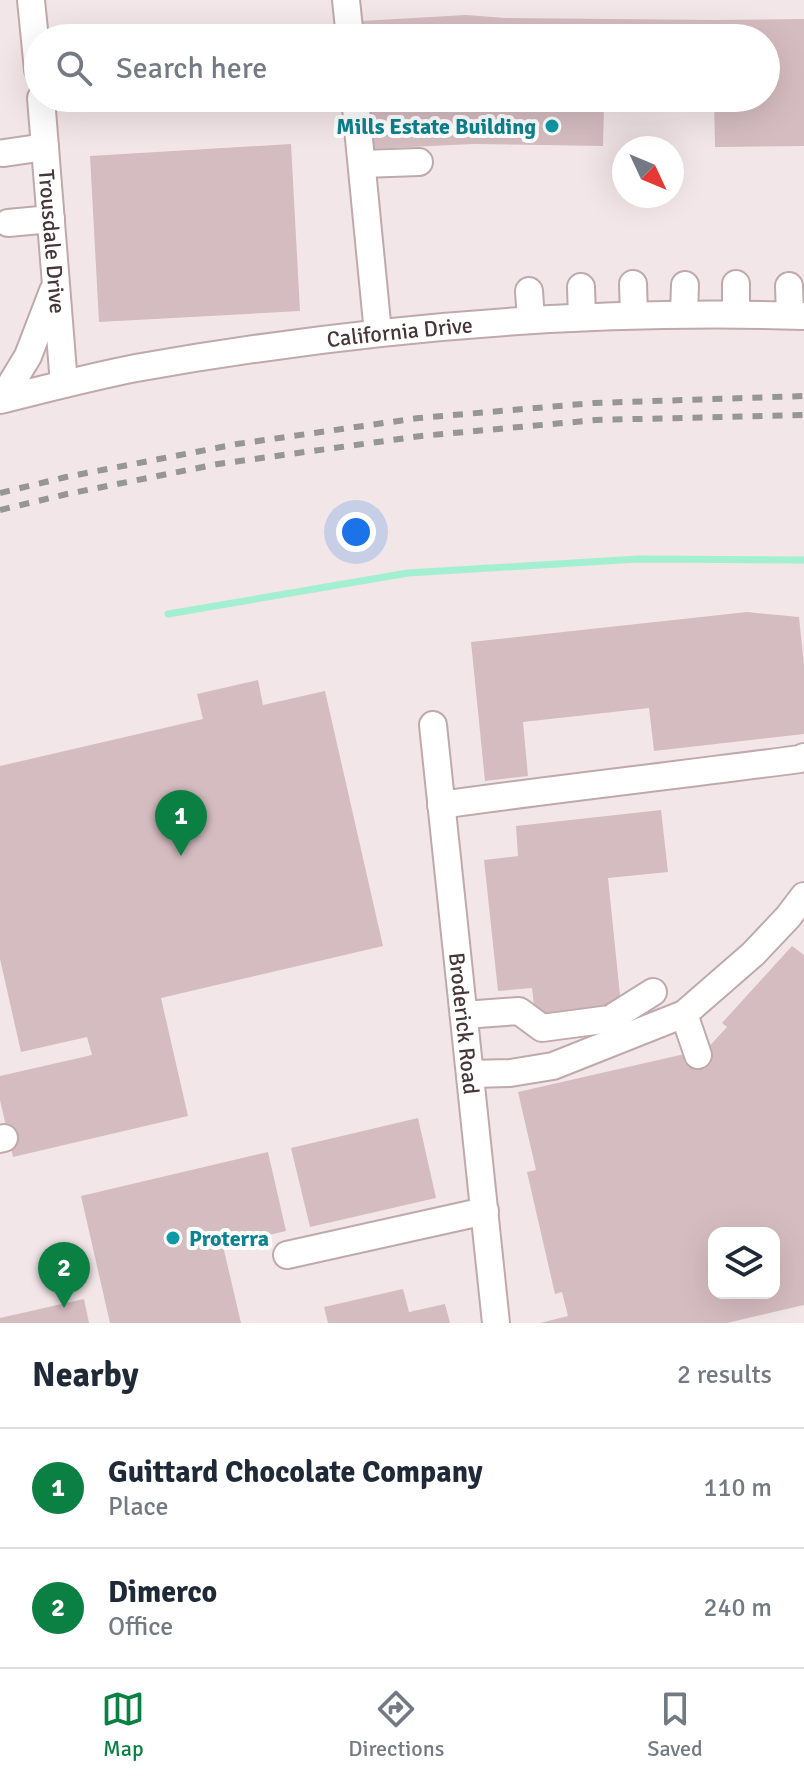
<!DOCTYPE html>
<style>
body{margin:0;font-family:Signika,sans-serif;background:#f2f2f3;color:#1f2937}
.controls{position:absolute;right:24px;bottom:24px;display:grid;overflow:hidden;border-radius:16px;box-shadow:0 8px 32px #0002}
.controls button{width:72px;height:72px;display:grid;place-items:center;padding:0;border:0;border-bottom:2px solid #e0e1e3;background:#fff;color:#1f2937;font:40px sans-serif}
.compass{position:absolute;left:612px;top:136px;width:72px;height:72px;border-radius:50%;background:#fff;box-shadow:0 8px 32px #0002;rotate:134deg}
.you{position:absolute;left:356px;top:532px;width:28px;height:28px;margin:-20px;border:6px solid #fff;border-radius:50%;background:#1a73e8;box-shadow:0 0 0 12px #1a73e833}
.badge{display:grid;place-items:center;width:52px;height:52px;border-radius:50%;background:#0b8043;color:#fff;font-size:26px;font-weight:700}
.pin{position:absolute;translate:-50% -66px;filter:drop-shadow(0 2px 4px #0008)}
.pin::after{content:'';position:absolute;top:42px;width:28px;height:24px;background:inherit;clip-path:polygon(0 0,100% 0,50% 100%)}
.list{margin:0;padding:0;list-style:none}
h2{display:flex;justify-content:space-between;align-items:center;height:104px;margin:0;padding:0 32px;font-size:34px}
h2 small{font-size:26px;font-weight:400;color:#747a83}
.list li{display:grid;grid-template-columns:52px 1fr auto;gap:24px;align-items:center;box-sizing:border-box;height:120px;padding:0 32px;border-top:2px solid #e0e1e3}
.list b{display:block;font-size:30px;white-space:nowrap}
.list p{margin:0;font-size:26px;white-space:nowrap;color:#747a83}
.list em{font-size:26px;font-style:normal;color:#747a83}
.icon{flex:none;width:44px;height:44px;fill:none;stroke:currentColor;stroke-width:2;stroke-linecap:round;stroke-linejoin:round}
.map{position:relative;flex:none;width:804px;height:1323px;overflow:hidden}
.search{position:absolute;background:#fff;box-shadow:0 8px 32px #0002;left:24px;right:24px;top:24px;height:88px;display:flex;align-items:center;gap:20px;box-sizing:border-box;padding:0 28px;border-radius:44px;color:#747a83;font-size:30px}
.sheet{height:344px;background:#fff}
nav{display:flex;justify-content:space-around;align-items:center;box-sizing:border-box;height:112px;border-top:2px solid #e0e1e3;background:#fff;font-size:22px;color:#747a83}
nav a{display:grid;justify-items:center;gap:4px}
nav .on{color:#0b8043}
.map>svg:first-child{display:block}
</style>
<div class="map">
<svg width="804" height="1323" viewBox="0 0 804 1323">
<rect width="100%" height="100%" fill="#f3e6e8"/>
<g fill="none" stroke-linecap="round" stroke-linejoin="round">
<!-- stream -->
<polyline stroke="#a2f0d1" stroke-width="7" points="168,614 408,573 638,559 804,560"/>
</g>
<!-- building -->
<g fill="#d5bcc1" fill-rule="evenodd">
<polygon points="466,15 505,18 714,20 804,19 804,146 715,147 714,98 766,98 766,38 362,38 361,21"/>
<polygon points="365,98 502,98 502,103 536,103 536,98 594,98 594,106 604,106 603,146 473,144 368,149"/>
<polygon points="291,144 300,311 99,322 90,156"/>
<polygon points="747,612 799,617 804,665 804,734 654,751 649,708 523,722 528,776 485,781 471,642"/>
<polygon points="258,680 263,705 325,691 383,946 161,998 188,1116 13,1157 0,1100 0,1076 92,1055 87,1037 21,1052 0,959 0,766 203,719 197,694"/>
<polygon points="661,810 668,872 608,878 621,1005 535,1015 532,988 498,991 484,860 518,856 516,826"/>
<path d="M792,946l12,9v350l-77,18h-187l28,-7 -6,-24 -7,2 -28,-122 9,-2 -18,-78 171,-39 13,1 25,-27 -5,-4zM714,1233h60v60h-60z"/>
<polygon points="418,1118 436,1198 310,1227 291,1148"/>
<polygon points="268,1152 286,1231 223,1246 241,1323 110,1323 81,1196"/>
<polygon points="403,1289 409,1312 445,1304 450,1323 328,1323 324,1307"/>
<polygon points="84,1299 89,1323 0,1323 0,1318"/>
</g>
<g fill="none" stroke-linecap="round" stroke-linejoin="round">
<defs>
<g id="minor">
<polyline points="31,0 38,70"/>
<polyline points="346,0 350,38"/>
<path id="s1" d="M41,98l23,286"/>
<polyline points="355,98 378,333"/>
<polyline points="4,153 45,147"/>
<polyline points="362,164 419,162"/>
<polyline points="8,223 51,219"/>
<polyline points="633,284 634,315"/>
<polyline points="789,286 790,315"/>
<polyline points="581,287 582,317"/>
<polyline points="529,291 531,320"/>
<polyline points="684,314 685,285"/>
<polyline points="736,314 736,284"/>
<polyline points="2,399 28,356 53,291"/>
<path id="s2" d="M0,400c45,-11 90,-23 136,-32 220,-39 444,-59 668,-52"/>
<path id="s3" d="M433,725l63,598"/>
<path d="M441,805c120,-17 240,-30 359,-46l4,-2"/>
<polyline points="684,1014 698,1055"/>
<polyline points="464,1015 519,1011 542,1028 610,1019 653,992"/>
<polyline points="470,1074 510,1073 553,1066 684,1014 753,954 788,917 804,896"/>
<polyline points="0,1139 4,1138"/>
<polyline points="287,1255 485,1211"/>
</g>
</defs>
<!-- minor casing -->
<use href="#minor" stroke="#bfa9ac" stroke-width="30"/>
<!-- minor -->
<use href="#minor" stroke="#fff" stroke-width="26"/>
<!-- rail -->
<g stroke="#969696" stroke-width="6" stroke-dasharray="10 10" stroke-linecap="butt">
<polyline points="0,493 66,477 237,444 419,418 594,403 804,396"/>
<polyline points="0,510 67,494 218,464 421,436 596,420 804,415"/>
</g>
</g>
<!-- markers -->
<g fill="#0f9aa8" stroke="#fff" stroke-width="3">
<circle cx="552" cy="126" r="8"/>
<circle cx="173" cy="1238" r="8"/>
</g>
<g text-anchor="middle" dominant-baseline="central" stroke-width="8" stroke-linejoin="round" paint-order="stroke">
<!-- culture labels -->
<g font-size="22" font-weight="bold" fill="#0d838f" stroke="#fff" text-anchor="end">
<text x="536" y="126">Mills Estate Building</text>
<text x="189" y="1238" text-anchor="start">Proterra</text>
</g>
<!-- street labels -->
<g font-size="22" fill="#463639" stroke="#fff">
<text stroke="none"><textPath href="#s1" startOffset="144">Trousdale Drive</textPath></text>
<text stroke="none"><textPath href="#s2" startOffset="406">California Drive</textPath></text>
<text stroke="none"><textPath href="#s3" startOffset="300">Broderick Road</textPath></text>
</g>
</g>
</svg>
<div class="controls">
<button><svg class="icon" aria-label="layers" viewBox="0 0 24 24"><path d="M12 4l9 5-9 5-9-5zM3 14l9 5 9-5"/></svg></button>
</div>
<svg class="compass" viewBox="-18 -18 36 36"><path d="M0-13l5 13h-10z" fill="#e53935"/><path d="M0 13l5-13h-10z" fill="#747a83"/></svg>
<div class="you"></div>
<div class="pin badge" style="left:181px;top:856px">1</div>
<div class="pin badge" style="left:64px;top:1308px">2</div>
<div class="search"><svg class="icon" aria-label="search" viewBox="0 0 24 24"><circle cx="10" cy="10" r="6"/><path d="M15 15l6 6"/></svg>Search here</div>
</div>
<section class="sheet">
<h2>Nearby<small>2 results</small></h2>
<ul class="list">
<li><span class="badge">1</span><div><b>Guittard Chocolate Company</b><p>Place</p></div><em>110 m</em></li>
<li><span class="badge">2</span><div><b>Dimerco</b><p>Office</p></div><em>240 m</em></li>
</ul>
</section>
<nav>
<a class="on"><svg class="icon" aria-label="map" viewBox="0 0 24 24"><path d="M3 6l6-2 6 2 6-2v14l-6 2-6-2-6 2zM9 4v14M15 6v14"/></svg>Map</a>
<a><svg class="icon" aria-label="directions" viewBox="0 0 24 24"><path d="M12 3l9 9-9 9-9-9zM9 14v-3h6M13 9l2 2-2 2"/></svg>Directions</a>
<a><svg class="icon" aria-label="saved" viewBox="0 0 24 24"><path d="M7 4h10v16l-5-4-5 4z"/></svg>Saved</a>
</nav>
